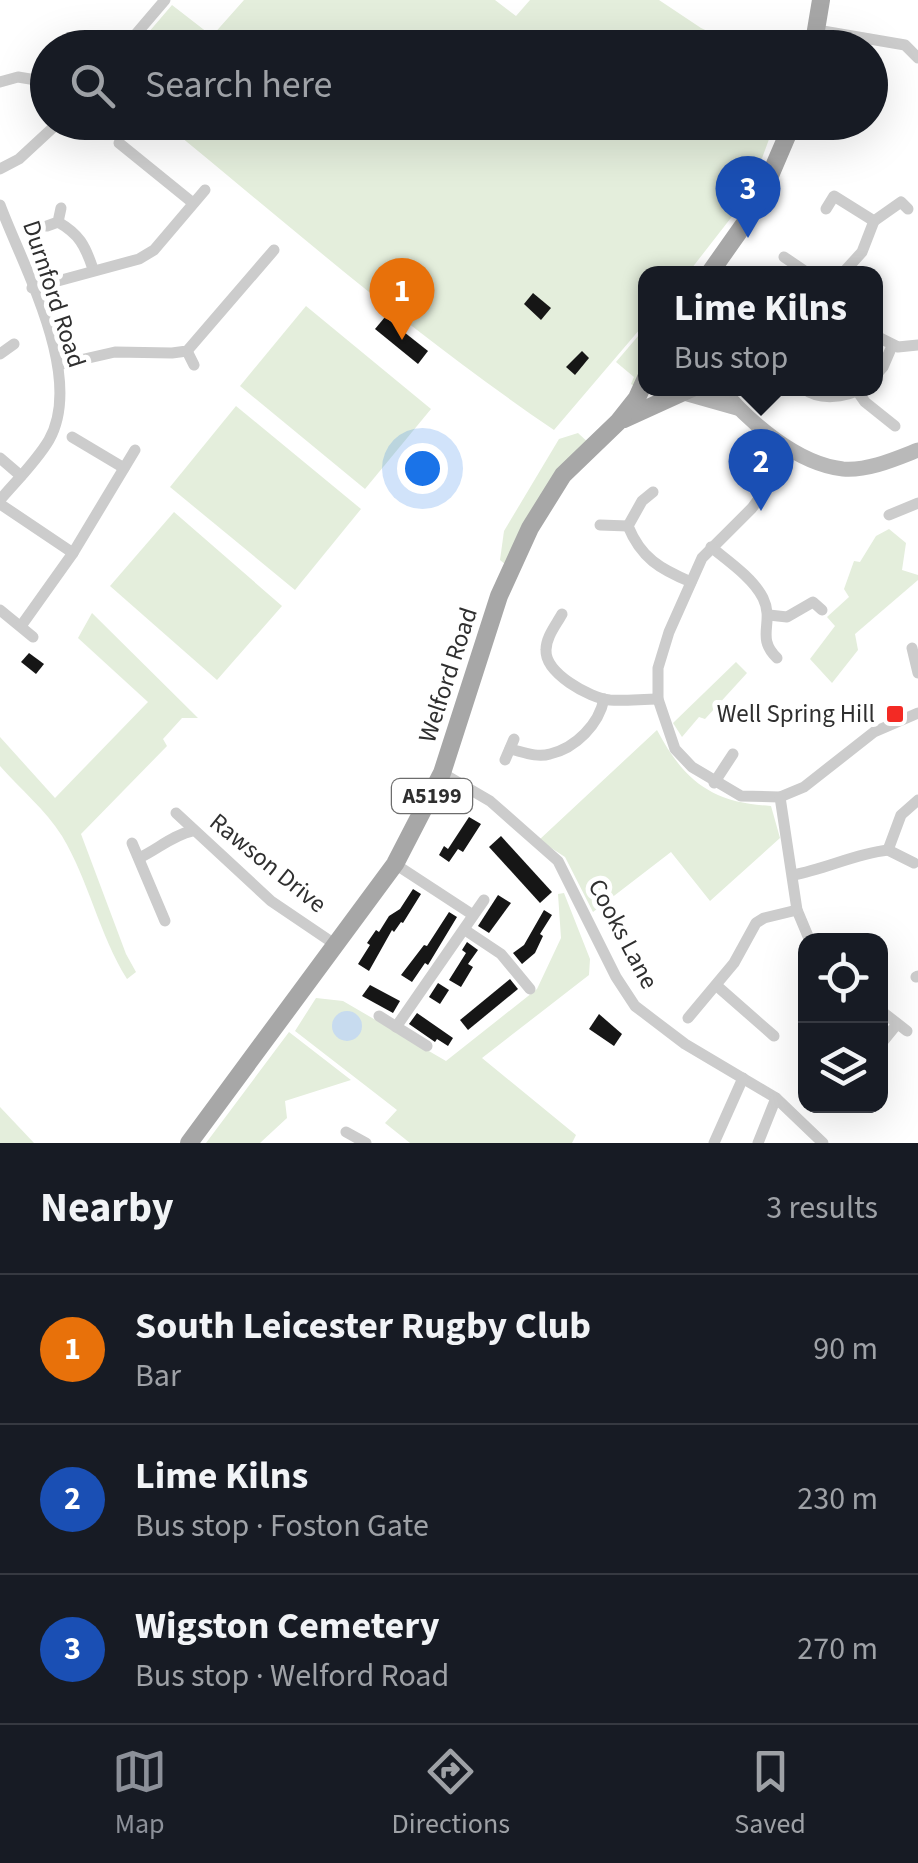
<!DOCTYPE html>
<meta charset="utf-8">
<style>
body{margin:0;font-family:"Source Sans 3",sans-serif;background:#242831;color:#f1f3f6}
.controls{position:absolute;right:30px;bottom:30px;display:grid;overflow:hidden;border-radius:20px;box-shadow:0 10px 40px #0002}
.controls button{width:90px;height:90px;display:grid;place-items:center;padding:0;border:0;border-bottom:2px solid #363941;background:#171b24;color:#f1f3f6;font:50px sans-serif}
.you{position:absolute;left:422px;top:468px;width:35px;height:35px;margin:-25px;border:8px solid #fff;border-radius:50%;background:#1a73e8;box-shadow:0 0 0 15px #1a73e833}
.badge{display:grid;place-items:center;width:65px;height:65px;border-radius:50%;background:#8c9099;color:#fff;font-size:32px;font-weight:700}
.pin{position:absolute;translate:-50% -82px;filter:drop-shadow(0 2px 5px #0008)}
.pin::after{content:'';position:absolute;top:52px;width:35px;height:30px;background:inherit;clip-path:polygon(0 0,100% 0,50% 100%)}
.popup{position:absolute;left:638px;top:266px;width:245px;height:130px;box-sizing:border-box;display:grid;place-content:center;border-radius:20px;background:#171b24;filter:drop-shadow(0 2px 8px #0005);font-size:32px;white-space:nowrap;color:#9ea1a6}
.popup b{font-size:38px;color:#f1f3f6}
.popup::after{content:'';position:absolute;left:50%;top:100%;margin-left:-20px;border:20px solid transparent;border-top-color:#171b24}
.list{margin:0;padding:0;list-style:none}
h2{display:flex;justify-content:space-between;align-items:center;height:130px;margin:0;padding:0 40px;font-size:42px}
h2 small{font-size:32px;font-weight:400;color:#9ea1a6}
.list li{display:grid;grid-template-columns:65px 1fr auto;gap:30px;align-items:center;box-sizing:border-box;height:150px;padding:0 40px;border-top:2px solid #363941}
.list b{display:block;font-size:38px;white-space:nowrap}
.list p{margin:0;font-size:32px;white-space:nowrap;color:#9ea1a6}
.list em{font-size:32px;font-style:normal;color:#9ea1a6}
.icon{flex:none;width:55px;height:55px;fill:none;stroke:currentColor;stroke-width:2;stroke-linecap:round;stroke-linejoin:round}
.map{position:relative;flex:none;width:918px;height:1143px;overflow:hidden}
.search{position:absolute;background:#171b24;box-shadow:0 10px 40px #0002;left:30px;right:30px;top:30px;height:110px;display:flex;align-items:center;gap:25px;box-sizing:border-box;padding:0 35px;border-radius:55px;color:#9ea1a6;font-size:38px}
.sheet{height:580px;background:#171b24}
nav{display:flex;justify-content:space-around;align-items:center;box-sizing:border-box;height:140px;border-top:2px solid #363941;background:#171b24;font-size:28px;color:#9ea1a6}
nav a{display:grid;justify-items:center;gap:5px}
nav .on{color:#8c9099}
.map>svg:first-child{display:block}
</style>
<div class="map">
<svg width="918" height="1143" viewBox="0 0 918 1143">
<rect width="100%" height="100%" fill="#fff"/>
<!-- green -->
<g fill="#e4eedc">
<polygon points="244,0 495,0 516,16 530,0 659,0 701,28 741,47 136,47 172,5 212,36"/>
<path d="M164,123h611l-27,73 -60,77 -42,1v48l-92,108c-140,-95 -262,-202 -390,-307z"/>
<polygon points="306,306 431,409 365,489 240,386"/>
<path d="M639,335c8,19 10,36 2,55l-10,-6 3,-7 -18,-15z"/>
<polygon points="236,406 361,509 295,590 170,487"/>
<polygon points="578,433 592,446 511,569 500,560 504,531 559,439"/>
<polygon points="174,512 282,606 217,680 110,586"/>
<polygon points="889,529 906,543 902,570 918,575 918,580 855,634 858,650 832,683 810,659 835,626 827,617 849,597 844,589 854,561 860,562 876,536"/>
<path d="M92,613l106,105h-16l-19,21 4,7 -86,88 45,120 10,18 -9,7c-28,-45 -38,-98 -65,-143 -17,-27 -41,-46 -62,-70v-29l55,61 93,-96 -70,-64z"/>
<polygon points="736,662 747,673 705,719 699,717 682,737 673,723"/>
<path d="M657,730c27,51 55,73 114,76l9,32 -70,63 -39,-49 -78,60 -28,-55 -26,-17z"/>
<polygon points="564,893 590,959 589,975 482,1058 576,1135 572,1143 410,1143 385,1123 397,1110 295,1031 316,998 343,1001 446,1061 537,989 561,938 558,894"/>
<polygon points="289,1032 351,1080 285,1101 287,1118 260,1143 206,1143"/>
<polygon points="0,1107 34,1143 0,1143"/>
</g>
<!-- water -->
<circle fill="#c7dbef" cx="347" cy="1026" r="15"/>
<!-- building -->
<g fill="#161616">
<polygon points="533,293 551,308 541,320 524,304"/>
<polygon points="385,317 428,351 418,364 375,329"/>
<polygon points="582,351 589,358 575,375 566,367"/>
<polygon points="29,653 44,664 36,674 21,662"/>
<polygon points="469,817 481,824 463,852 458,849 449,862 439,855 444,846 448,849"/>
<polygon points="501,836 552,892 540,903 489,847"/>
<polygon points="413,889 421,894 403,923 401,922 394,932 392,930 369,971 358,964 370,945 367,943 376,930 379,932 389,916 400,909"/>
<polygon points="498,895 511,903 489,933 478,926"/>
<polygon points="544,910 552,915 540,934 543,936 535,953 522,964 513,953 524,945"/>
<polygon points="449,912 457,917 428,965 425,963 412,982 401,975 424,945 427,946"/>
<polygon points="467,942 478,950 468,964 473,967 461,987 449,980 466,953 462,950"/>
<polygon points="510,979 518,989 468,1030 460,1020"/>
<polygon points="438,983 449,990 440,1004 429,997"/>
<polygon points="370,985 400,1001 393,1013 362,996"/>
<polygon points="417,1013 453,1038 448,1046 437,1039 435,1042 409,1024"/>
<polygon points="599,1014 622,1034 614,1046 589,1029"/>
</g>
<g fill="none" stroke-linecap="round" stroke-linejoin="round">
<!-- street -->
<g stroke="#ccc" stroke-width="11">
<polyline points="817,30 905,45 918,58"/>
<polyline points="124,48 165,0"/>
<polyline points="0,82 18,77 48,82"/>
<polyline points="119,143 193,203"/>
<polyline points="0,169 19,159 59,122"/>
<path d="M0,205c23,62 85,171 49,235 -13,22 -33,41 -49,60"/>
<polyline points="826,209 834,196 874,221 901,202 908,209"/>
<path d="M58,222c21,12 27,23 35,47"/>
<polyline points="47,226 58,222 61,208"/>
<polyline points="784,257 809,274"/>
<polyline points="842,274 862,252 874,221"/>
<polyline points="32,288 139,259 154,250 205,190"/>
<polyline points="876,336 898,347 918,345"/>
<polyline points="187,351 194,365"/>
<polyline points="0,354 14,344"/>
<polyline points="58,365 115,352 172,353 187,351 274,250"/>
<polyline points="876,375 883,367 892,346"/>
<path d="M803,388c16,13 42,10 59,0"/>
<polyline points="858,392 865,402 895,426"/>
<polyline points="72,437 124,468"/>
<polyline points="794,451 752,508 702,558 669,632 658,668 658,699 675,749 692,767 741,796 780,797 804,787 874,732 918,713"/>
<polyline points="0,458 21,476"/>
<path d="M653,492l-11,9 -14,25c13,32 32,43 63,56"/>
<polyline points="0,504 73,553"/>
<polyline points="889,515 918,503"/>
<polyline points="600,525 628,526"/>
<path d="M711,547c17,14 42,31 52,51 12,25 -8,39 14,60"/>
<polyline points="0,610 33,637"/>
<path d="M562,614c-6,11 -16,23 -16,36 -1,23 43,48 64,50 16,1 32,-1 48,-1"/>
<polyline points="769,615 787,617 813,602 822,610"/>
<polyline points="21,626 73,553 135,450"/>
<polyline points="912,648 918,673"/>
<path d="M510,749c13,3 27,9 40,5 26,-6 49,-30 54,-55"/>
<polyline points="505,760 514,739"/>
<polyline points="442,773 490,801 558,861 616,977 635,1006 685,1044 776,1098 823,1143"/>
<polyline points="714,783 733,754"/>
<polyline points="780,797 797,910 810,941"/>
<polyline points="176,813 271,901 336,945"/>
<polyline points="132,843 165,921"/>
<path d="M139,858c19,-9 34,-23 53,-27"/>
<polyline points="914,863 888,850 901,815 918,800"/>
<polyline points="395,864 473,915"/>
<path d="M793,875c33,-6 61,-21 95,-25"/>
<polyline points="465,930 501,954 530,989"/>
<polyline points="916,977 918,976"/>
<polyline points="717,986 774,1036"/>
<polyline points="880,1010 907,1031"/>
<polyline points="379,1016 427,1046"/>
<polyline points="688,1018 734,963 756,923 764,918 797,910"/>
<polyline points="396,1027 484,900"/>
<polyline points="880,1045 897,1024"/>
<polyline points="346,1132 366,1143"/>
<polyline points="714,1143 743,1078"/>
<polyline points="758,1143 776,1098"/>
</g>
<!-- secondary -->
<g stroke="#b9b9b9" stroke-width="15">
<path d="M721,388c28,34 76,76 122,81 25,2 52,-10 75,-19"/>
<polyline points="684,393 737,408"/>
</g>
<!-- primary -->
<g stroke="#a7a7a7" stroke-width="18">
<polyline points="813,48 821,0"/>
<polyline points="709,274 757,206 793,122"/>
<polyline points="624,419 692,388"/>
<polyline points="189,1143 395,864 442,773 499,596 530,528 563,475 618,422 637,398 646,378"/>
</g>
</g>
<!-- markers -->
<rect fill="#f32a24" stroke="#fff" stroke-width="4" x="885" y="704" width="20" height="20" rx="5"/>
<g text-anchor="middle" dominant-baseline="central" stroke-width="10" stroke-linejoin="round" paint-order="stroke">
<!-- shield labels -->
<rect fill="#fff" stroke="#6d6d6d" stroke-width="2.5" x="392" y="779" width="80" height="34" rx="8"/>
<g font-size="22" font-weight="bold" fill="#2f2f2f">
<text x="432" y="796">A5199</text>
</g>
<!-- street labels -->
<g font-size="25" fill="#2f2f2f" stroke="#fff">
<text transform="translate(54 294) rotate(72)">Durnford Road</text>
<text transform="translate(448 675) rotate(-72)">Welford Road</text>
<text transform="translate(268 863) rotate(39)">Rawson Drive</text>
<text transform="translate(623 934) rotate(62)">Cooks Lane</text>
</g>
<!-- poi labels -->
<g font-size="25" fill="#2f2f2f" stroke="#fff" text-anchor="end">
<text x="875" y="714">Well Spring Hill</text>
</g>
</g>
</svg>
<div class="controls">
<button><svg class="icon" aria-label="locate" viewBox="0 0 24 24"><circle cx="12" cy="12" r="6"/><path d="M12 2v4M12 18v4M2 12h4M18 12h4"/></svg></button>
<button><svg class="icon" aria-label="layers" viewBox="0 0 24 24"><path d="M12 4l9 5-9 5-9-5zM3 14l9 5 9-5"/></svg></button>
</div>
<div class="you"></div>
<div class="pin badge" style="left:402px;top:340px;background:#e8710a">1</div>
<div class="pin badge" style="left:761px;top:511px;background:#1a4fb4">2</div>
<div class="popup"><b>Lime Kilns</b>Bus stop</div>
<div class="pin badge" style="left:748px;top:238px;background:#1a4fb4">3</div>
<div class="search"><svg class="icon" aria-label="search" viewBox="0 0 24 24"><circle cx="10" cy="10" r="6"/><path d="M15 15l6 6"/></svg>Search here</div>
</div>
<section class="sheet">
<h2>Nearby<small>3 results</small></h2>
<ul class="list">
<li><span class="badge" style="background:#e8710a">1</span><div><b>South Leicester Rugby Club</b><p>Bar</p></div><em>90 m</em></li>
<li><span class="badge" style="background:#1a4fb4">2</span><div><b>Lime Kilns</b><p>Bus stop · Foston Gate</p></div><em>230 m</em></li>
<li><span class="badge" style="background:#1a4fb4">3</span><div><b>Wigston Cemetery</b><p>Bus stop · Welford Road</p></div><em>270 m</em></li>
</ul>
</section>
<nav>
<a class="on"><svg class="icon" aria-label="map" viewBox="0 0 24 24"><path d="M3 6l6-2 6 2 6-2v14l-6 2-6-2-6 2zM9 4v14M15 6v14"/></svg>Map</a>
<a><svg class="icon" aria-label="directions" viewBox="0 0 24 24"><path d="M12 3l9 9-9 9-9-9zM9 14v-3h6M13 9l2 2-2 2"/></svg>Directions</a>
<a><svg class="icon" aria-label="saved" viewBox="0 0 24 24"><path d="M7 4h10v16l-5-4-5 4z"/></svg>Saved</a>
</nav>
